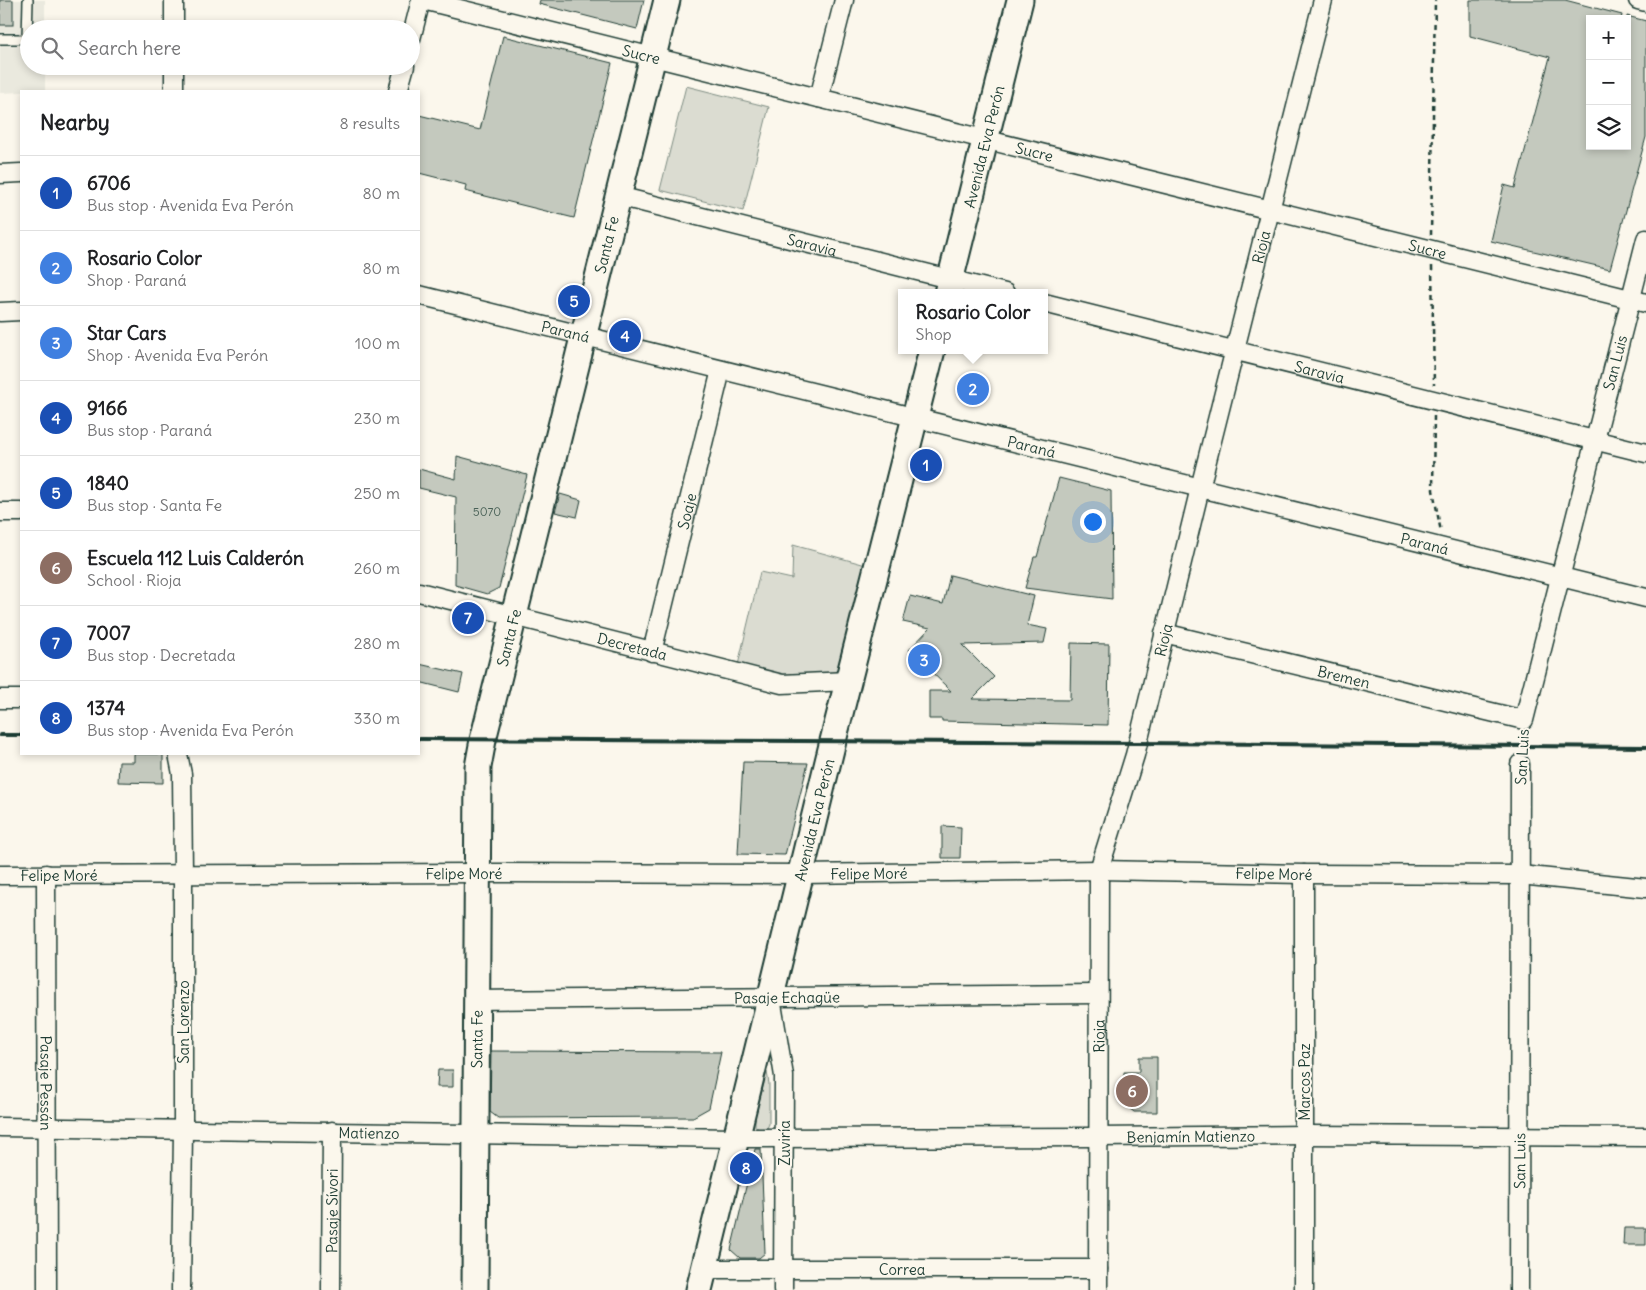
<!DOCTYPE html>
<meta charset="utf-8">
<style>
body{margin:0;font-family:Delius,sans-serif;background:#f2f2f2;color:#202124}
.controls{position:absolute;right:15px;top:15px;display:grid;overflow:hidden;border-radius:0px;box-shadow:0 2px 8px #0003}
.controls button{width:45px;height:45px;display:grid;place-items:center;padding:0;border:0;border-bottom:1px solid #e0e0e0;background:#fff;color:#202124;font:25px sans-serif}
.you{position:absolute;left:1092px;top:521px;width:18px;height:18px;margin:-12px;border:4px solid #fff;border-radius:50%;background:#1a73e8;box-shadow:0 0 0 8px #1a73e833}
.badge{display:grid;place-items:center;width:32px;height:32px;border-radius:50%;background:#b45309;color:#fff;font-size:16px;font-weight:700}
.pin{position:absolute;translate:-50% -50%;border:2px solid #fff;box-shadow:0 1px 5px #0006}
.popup{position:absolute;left:898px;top:289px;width:150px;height:65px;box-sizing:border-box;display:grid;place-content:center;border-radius:0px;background:#fff;filter:drop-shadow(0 1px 4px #0005);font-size:16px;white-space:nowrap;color:#757577}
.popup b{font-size:19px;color:#202124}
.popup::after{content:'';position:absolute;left:50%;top:100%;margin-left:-10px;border:10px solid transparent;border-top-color:#fff}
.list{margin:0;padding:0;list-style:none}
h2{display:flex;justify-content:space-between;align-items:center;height:65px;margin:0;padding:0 20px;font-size:21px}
h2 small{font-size:16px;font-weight:400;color:#757577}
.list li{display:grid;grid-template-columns:32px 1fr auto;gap:15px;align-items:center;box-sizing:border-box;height:75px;padding:0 20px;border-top:1px solid #e0e0e0}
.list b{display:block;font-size:19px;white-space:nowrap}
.list p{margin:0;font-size:16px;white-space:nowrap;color:#757577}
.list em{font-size:16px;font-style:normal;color:#757577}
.icon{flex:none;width:28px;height:28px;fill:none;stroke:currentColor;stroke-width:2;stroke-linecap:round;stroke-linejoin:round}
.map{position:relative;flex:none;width:1646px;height:1290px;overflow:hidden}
.search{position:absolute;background:#fff;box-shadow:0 2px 8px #0003;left:20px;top:20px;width:400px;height:55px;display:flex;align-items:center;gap:12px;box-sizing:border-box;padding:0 18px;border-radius:28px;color:#757577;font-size:19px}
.panel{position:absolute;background:#fff;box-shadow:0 2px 8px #0003;left:20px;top:90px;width:400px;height:665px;border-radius:0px}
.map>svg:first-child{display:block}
</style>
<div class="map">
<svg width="1646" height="1290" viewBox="0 0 1646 1290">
<rect width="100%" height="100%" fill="#fbf7ec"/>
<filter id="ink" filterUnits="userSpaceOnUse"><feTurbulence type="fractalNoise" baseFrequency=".02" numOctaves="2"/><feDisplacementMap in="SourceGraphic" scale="10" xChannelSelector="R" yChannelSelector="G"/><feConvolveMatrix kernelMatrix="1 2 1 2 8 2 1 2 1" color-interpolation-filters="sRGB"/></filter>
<g filter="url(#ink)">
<!-- built -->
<polygon fill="#eae9de" points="0,0 45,0 45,29 29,29 29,66 45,66 45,91 0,93"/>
<!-- green -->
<g fill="#dbdcd1" stroke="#7d8c82">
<polygon points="686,86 769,107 743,211 660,190"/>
<path d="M793,545l73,20 -26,105c-31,14 -70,1 -102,-5l22,-93 32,7z"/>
<polygon points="767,1072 769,1084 769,1124 767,1128 760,1130 755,1126 755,1117"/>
</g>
<!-- building -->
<g fill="#c4c9be" stroke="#1f3d34">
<rect x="0" y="0" width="13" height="25"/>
<polygon points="540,0 644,0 637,29 539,4"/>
<polygon points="1470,0 1565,0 1622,15 1621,19 1590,19 1590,146 1627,146 1627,16 1646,21 1646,137 1610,269 1491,241 1504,185 1515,188 1550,57 1470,36"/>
<polygon points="503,36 612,63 574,218 465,191 466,185 419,173 419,115 480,130"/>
<polygon points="457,456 527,475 499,588 487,594 455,585 456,497 419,488 419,469 456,479"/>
<polygon points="1059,478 1111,491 1112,599 1025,588 1034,557 1037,557"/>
<polygon points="560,494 581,500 577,517 555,512"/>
<polygon points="950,575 1034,596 1027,625 1047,629 1044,643 962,645 994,677 972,699 1070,700 1071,643 1109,644 1108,725 942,721 942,719 929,719 929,691 951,691 909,650 930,628 903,622 910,596 943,604"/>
<polygon points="419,664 463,674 459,692 419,682"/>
<polygon points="134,754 163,754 163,783 118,782 119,762 134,762"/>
<polygon points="743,762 808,763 785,855 738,854"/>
<polygon points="942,826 961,827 960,858 942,858"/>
<polygon points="491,1051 721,1052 709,1108 693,1117 498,1118 490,1112"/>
<polygon points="1139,1057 1157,1057 1157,1112 1134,1112 1124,1104 1124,1072 1139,1072"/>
<polygon points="438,1070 453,1070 453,1087 437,1087"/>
<polygon points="755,1149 761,1149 765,1253 759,1258 740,1258 731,1250"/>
<polygon points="1624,1228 1646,1228 1646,1245 1623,1245"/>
</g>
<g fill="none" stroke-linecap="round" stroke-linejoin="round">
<defs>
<g id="lane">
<polyline points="0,39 29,39"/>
<polyline points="27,39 28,0"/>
</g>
<g id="street">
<path id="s1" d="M423,0l1223,303"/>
<polyline points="1638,0 1646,2"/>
<polyline points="174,29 174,0"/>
<polyline points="411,39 421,0"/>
<polyline points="174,91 174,66"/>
<polyline points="398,91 405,66"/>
<polyline points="819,98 844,0"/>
<polyline points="0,174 21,173"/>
<path id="s2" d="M618,196l387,97"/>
<path id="s3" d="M419,295l1227,303"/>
<path id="s4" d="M1044,303l602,150"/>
<polyline points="0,312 21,311"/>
<polyline points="0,512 21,512"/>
<path id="s5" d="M419,592l363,92 66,-3"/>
<path id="s6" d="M1164,633l360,87 122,-481"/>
<path id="s7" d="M652,652l69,-282"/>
<polyline points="0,699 21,699"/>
<polyline points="178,754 182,774 183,873 183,1130 181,1290"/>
<path id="s8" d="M46,874l1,416"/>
<polyline points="1304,874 1304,1290"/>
<path id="s9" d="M0,875l477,-2 324,1 298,-4 205,4 216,1 126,13"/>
<path id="s10" d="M477,1000l621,-6"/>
<polyline points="772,1004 784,1076 783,1290"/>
<path id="s11" d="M0,1127l736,11 362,-1 206,-2 342,2"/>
<path id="s12" d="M704,1269h394"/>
<path id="s13" d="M331,1290l1,-159"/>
<path id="s14" d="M1098,1290l1,-420 36,-115 65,-267 123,-488"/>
<path id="s15" d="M1519,1290l1,-526"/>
</g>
<g id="secondary">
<path id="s16" d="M947,293l73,-293"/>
<path id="s17" d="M475,1290l3,-523 5,-27 184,-740"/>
<path id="s18" d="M699,1290l134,-549 99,-391"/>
</g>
</defs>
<!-- lane casing -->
<use href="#lane" stroke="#1f3d34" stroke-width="12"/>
<!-- street casing -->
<use href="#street" stroke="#1f3d34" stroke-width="21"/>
<!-- secondary casing -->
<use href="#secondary" stroke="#1f3d34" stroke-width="29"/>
<!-- path -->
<g stroke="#1f3d34" stroke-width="2.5" stroke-dasharray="5 4" stroke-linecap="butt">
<polyline points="1431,235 1435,0"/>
<polyline points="1432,266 1434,385"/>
<polyline points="1434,416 1433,490 1441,532"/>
<polyline points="1522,748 1523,736"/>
</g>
<!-- lane -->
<use href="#lane" stroke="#fbf7ec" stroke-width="9"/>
<!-- street -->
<use href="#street" stroke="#fbf7ec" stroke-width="18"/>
<!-- secondary -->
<use href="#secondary" stroke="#fbf7ec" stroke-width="25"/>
<!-- rail -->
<g stroke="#1f3d34" stroke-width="4">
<polyline points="0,735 21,735"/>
<polyline points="419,739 1138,743 1646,747"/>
</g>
</g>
</g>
<g text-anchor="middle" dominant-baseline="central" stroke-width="4" stroke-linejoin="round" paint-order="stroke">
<!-- number labels -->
<g font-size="12" fill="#486056">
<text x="487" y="511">5070</text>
</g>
<!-- street labels -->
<g font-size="15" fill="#1f3d34" stroke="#fbf7ec">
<text stroke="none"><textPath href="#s1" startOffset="225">Sucre</textPath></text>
<text stroke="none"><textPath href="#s16" startOffset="151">Avenida Eva Perón</textPath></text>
<text stroke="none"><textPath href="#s1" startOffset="630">Sucre</textPath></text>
<text stroke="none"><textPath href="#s17" startOffset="1061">Santa Fe</textPath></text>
<text stroke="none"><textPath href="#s2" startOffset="200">Saravia</textPath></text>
<text stroke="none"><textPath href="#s14" startOffset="1064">Rioja</textPath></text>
<text stroke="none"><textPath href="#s1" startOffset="1035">Sucre</textPath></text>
<text stroke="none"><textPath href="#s3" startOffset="151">Paraná</textPath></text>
<text stroke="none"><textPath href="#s6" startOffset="739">San Luis</textPath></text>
<text stroke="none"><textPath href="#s4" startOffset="284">Saravia</textPath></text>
<text stroke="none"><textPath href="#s3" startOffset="631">Paraná</textPath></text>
<text stroke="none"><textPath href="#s7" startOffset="145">Soaje</textPath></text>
<text stroke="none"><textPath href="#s3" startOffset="1036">Paraná</textPath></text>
<text stroke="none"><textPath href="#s17" startOffset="656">Santa Fe</textPath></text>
<text stroke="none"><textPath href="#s14" startOffset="659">Rioja</textPath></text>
<text stroke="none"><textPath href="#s5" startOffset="220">Decretada</textPath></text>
<text stroke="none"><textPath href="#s6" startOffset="185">Bremen</textPath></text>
<text transform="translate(1522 757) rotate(-87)">San Luis</text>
<text stroke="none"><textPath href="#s18" startOffset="484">Avenida Eva Perón</textPath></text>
<text stroke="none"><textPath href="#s9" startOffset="464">Felipe Moré</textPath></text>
<text stroke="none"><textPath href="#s9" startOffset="869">Felipe Moré</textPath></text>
<text stroke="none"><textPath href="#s9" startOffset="1274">Felipe Moré</textPath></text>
<text stroke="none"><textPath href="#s9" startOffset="59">Felipe Moré</textPath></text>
<text stroke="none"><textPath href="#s10" startOffset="310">Pasaje Echagüe</textPath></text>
<text transform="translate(183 1022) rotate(-90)">San Lorenzo</text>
<text stroke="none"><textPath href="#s14" startOffset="254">Rioja</textPath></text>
<text stroke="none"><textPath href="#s17" startOffset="251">Santa Fe</textPath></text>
<text stroke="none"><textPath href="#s8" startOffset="209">Pasaje Pessán</textPath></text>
<text transform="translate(1304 1082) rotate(-90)">Marcos Paz</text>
<text stroke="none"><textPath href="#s11" startOffset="369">Matienzo</textPath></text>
<text stroke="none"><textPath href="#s11" startOffset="1191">Benjamín Matienzo</textPath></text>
<text transform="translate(784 1143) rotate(-90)">Zuviría</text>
<text stroke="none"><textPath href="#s15" startOffset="129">San Luis</textPath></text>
<text stroke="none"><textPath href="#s13" startOffset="79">Pasaje Sívori</textPath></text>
<text stroke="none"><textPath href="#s12" startOffset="198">Correa</textPath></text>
</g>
</g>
</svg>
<div class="controls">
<button>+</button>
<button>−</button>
<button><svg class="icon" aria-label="layers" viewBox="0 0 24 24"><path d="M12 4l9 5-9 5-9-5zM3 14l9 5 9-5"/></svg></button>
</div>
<div class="you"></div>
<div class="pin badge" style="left:926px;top:465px;background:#1a4fb4">1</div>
<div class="pin badge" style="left:973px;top:389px;background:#3f7fe0">2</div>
<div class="popup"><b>Rosario Color</b>Shop</div>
<div class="pin badge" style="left:924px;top:660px;background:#3f7fe0">3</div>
<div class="pin badge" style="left:625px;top:336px;background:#1a4fb4">4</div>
<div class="pin badge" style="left:574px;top:301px;background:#1a4fb4">5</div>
<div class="pin badge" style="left:1132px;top:1091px;background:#8d6e63">6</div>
<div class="pin badge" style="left:468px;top:618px;background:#1a4fb4">7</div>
<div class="pin badge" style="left:746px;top:1168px;background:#1a4fb4">8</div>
<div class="search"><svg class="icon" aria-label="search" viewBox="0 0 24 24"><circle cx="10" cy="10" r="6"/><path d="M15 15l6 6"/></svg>Search here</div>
<section class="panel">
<h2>Nearby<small>8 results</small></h2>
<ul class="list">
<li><span class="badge" style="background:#1a4fb4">1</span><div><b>6706</b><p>Bus stop · Avenida Eva Perón</p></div><em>80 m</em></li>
<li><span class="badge" style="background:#3f7fe0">2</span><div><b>Rosario Color</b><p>Shop · Paraná</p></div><em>80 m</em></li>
<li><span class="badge" style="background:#3f7fe0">3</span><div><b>Star Cars</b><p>Shop · Avenida Eva Perón</p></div><em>100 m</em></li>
<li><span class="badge" style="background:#1a4fb4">4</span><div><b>9166</b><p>Bus stop · Paraná</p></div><em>230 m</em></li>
<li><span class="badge" style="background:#1a4fb4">5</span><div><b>1840</b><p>Bus stop · Santa Fe</p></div><em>250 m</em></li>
<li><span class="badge" style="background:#8d6e63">6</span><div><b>Escuela 112 Luis Calderón</b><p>School · Rioja</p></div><em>260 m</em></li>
<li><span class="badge" style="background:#1a4fb4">7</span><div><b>7007</b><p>Bus stop · Decretada</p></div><em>280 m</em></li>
<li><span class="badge" style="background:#1a4fb4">8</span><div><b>1374</b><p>Bus stop · Avenida Eva Perón</p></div><em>330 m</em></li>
</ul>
</section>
</div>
